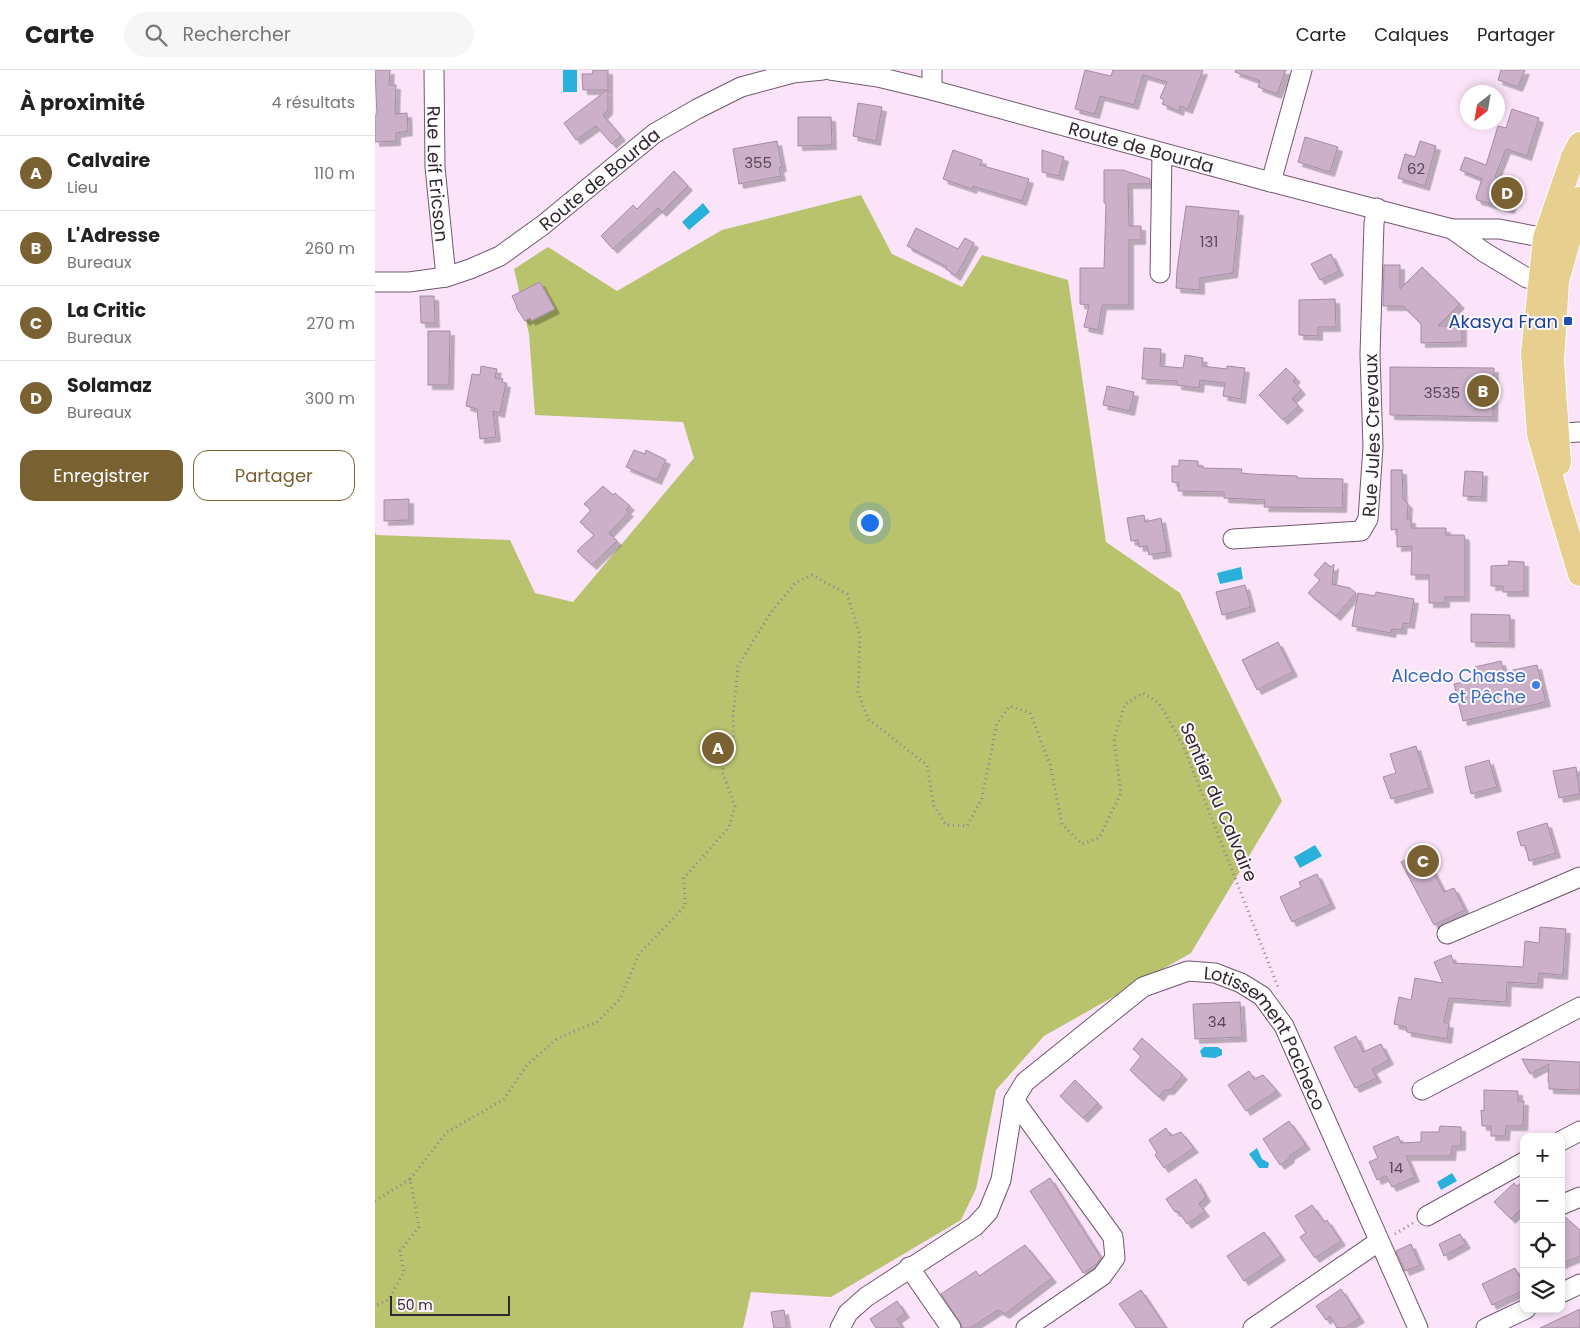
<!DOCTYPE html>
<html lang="fr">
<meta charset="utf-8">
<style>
body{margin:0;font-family:Poppins,sans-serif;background:#f6f6f6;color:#222}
.controls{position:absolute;right:15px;bottom:15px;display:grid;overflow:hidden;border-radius:10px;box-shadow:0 2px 8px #0003}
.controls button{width:45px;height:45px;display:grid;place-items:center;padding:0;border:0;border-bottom:1px solid #e0e0e0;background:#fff;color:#222;font:25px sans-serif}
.compass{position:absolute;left:1085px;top:15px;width:45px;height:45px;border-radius:50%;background:#fff;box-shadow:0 2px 8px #0003;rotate:211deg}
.scale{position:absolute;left:15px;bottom:12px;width:120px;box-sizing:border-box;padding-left:5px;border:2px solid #332832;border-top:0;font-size:14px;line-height:18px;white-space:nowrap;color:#332832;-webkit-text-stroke:4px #fdf7fd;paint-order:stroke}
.you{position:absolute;left:494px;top:452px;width:18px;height:18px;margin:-12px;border:4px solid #fff;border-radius:50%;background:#1a73e8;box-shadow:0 0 0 8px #1a73e833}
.badge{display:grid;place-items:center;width:32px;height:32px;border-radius:50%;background:#7a6132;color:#fff;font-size:16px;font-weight:700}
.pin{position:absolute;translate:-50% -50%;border:2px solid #fff;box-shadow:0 1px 5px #0006}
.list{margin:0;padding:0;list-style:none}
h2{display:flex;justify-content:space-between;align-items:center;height:65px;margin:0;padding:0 20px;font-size:21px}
h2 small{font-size:16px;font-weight:400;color:#767676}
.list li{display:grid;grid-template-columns:32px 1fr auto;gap:15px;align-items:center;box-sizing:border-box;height:75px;padding:0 20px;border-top:1px solid #e0e0e0}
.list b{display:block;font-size:19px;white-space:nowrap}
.list p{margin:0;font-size:16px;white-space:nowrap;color:#767676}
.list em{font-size:16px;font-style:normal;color:#767676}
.actions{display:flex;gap:10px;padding:15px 20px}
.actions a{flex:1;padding:11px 0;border:1px solid #7a6132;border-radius:15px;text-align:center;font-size:18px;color:#7a6132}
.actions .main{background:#7a6132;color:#fff}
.icon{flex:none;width:28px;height:28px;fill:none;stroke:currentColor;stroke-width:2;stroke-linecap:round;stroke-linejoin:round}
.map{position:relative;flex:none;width:1205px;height:1258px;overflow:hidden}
header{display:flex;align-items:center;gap:30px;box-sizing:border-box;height:70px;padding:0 25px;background:#fff;border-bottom:1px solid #e0e0e0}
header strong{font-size:24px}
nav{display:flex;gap:28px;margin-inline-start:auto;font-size:18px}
.search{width:350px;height:45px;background:#f6f6f6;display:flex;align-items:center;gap:12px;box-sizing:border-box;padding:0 18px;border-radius:28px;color:#767676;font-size:19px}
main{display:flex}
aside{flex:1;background:#fff}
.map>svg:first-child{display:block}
</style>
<header>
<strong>Carte</strong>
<div class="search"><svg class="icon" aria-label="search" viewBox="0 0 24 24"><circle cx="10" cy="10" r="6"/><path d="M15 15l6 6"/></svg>Rechercher</div>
<nav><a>Carte</a><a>Calques</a><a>Partager</a></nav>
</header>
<main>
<aside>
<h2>À proximité<small>4 résultats</small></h2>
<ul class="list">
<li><span class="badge">A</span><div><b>Calvaire</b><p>Lieu</p></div><em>110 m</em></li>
<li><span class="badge">B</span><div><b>L'Adresse</b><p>Bureaux</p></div><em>260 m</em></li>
<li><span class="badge">C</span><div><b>La Critic</b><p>Bureaux</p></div><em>270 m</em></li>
<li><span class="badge">D</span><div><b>Solamaz</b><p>Bureaux</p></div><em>300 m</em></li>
</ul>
<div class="actions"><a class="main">Enregistrer</a><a>Partager</a></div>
</aside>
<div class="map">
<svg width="1205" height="1258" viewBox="0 0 1205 1258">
<defs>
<filter id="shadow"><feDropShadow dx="4.5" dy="4.5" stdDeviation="0" flood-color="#0004"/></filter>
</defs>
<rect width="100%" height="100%" fill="#fbe4f9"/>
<!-- green -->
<polygon fill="#b9c36e" points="486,125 517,184 587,217 607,185 693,210 731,472 805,523 907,731 816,883 669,966 621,1020 601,1119 586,1150 456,1227 376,1222 368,1258 0,1258 0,463 2,465 135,470 160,523 198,532 319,388 308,352 160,345 154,264 139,199 173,177 242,221 347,160"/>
<!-- water -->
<g fill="#29b1dc">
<rect x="188" y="0" width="14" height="22"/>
<polygon points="328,133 335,142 314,160 307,152"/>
<polygon points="866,497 868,509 845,514 842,503"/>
<polygon points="940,775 947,786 925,798 919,787"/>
<polygon points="829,977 843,977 847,980 847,985 840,988 827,987 825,981"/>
<polygon points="882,1078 887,1089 894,1093 893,1098 884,1098 874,1084"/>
<polygon points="1077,1103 1082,1111 1066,1120 1062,1112"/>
</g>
<!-- building -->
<g fill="#ccafc9" stroke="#a68ba4" filter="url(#shadow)">
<polygon points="0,0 15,0 14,15 21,15 20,44 32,43 33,61 21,63 21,71 0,72 0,45 2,45"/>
<polygon points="218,0 233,0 233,40 228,45 246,66 237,74 221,56 201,70 189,53 232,20 208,20 207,4 217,4"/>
<polygon points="710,0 736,6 738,0 828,0 813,39 805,36 804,41 787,34 789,30 785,28 792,12 768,5 759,35 725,26 720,44 700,39"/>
<polygon points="861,0 911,0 902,24 883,17 885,11 860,2"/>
<polygon points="1126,0 1150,0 1143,17 1123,10"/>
<polygon points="483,33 507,37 501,71 478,66"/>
<polygon points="1137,39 1164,48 1152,86 1131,79 1120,107 1142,113 1135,139 1102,130 1101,127 1107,109 1085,100 1090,87 1111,95 1123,56 1131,58"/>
<polygon points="423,47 456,47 457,75 423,76"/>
<polygon points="930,67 963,77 955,102 923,92"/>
<polygon points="402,71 407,97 404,98 406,106 364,114 358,79"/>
<polygon points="1045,71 1061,76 1050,116 1023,108 1030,84 1040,87"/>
<polygon points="578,80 607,90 605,95 654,109 647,131 598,116 597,119 568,109"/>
<polygon points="667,80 689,87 684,106 667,102"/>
<polygon points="729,100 748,100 775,109 775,114 753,114 754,156 766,156 766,170 754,170 754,235 727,235 723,260 709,257 714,235 705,234 705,198 729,198 731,133 729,133"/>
<polygon points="299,101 313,116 287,142 283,138 238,179 226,166 258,135 262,139"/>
<polygon points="811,136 864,141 858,203 825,208 825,220 801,218 802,200"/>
<polygon points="541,158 583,179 590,168 599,173 581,206 571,199 572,197 532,176"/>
<polygon points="956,184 964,201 945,210 936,194"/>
<polygon points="1009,195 1025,195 1025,219 1047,197 1085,234 1063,256 1087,256 1087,272 1046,273 1046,254 1028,236 1008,236"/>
<polygon points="165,212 180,239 156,251 155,248 150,251 141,237 142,237 137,226"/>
<polygon points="45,226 59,226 60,253 46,253"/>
<polygon points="960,229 961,257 943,257 943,266 924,265 924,230"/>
<polygon points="53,261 75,261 74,315 53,315"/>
<polygon points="769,278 786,279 785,296 808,298 810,285 828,288 827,296 852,299 852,296 870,298 866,329 848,326 850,313 825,310 824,318 802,315 802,311 767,309"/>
<polygon points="106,296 122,299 120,308 128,309 127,312 131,313 125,343 118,341 121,367 105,369 102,339 91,336 97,304 105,305"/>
<polygon points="1015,297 1119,298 1118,347 1015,345"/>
<polygon points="911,298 921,308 918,311 926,320 917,329 924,336 908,350 884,325"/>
<polygon points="732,316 759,322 755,341 728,335"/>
<polygon points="259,380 270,384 271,380 291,390 282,410 251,397"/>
<polygon points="804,390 823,391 823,396 828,396 828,398 867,399 866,403 875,404 922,406 922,408 968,409 967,438 889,437 890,430 849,428 849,422 803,421 804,413 797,412 797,396 804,396"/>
<polygon points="1016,400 1027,400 1028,429 1033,434 1032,449 1036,449 1036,458 1071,458 1071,465 1089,465 1090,468 1090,527 1070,527 1070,533 1054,533 1054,505 1036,505 1037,476 1022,477 1022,459 1016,460"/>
<polygon points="1090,401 1108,402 1107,427 1088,426"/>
<polygon points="228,416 238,425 240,423 255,436 251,440 254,442 234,463 242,471 217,495 202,481 219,465 205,452 216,440 209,434"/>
<polygon points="34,429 34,450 9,451 9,430"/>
<polygon points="769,445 770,452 786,448 792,482 774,485 772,476 764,477 763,470 756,471 752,448"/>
<polygon points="1133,491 1149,492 1149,522 1128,522 1128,516 1116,516 1116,496 1134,495"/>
<polygon points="950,492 956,497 959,494 957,514 975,518 981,523 961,546 933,523 945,510 939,505"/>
<polygon points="870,515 876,537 847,545 841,522"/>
<polygon points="1001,522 1039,529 1035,554 1028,553 1027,560 1017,559 1016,563 977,556 983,523 1000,526"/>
<polygon points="1096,544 1135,545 1135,573 1096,572"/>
<polygon points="903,572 918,602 882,620 867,590"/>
<polygon points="1126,591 1129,602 1162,595 1171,632 1088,651 1079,614 1102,609 1100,597"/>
<polygon points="1041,676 1054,718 1016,729 1008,707 1021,703 1015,684"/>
<polygon points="1114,690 1122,717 1096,724 1090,697"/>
<polygon points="1201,697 1205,724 1184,728 1178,701"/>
<polygon points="1172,753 1181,783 1154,791 1150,775 1146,776 1142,762"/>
<polygon points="1048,782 1069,822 1079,818 1090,840 1059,855 1026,792"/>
<polygon points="942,804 956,834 917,852 905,827 926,817 924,812"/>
<polygon points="1165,857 1191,859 1188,905 1164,903 1163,914 1132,912 1131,932 1074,928 1069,952 1074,954 1072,969 1032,962 1031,957 1019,954 1024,927 1036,930 1040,908 1068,913 1059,892 1076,885 1079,893 1148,897 1150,871 1164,873"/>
<polygon points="865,932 867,967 820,969 818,934"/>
<polygon points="981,966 988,982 1006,974 1014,990 997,999 1002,1008 980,1018 959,977"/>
<polygon points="767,968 808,1005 795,1020 789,1020 784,1027 755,1000 766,986 758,979"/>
<polygon points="1147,989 1205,992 1205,1020 1174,1019 1174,1012 1173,1011 1174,994 1155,1004"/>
<polygon points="874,1001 879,1009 888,1005 902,1021 871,1041 853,1015"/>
<polygon points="700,1010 723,1033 708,1048 685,1026"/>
<polygon points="1109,1020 1143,1021 1143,1031 1149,1031 1148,1056 1131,1056 1130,1066 1116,1066 1116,1056 1107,1056 1106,1040 1109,1041"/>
<polygon points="914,1051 931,1075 914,1086 915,1088 905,1095 888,1069"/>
<polygon points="1065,1056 1086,1057 1086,1076 1077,1076 1076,1086 1031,1086 1040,1107 1017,1117 1011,1106 1002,1110 994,1092 1003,1088 998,1077 1023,1066 1026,1073 1046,1072 1046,1062 1064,1062"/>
<polygon points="791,1058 796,1066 806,1062 819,1078 789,1098 780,1085 782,1083 774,1070"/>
<polygon points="675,1108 726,1188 722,1194 708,1203 655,1121"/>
<polygon points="821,1109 831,1127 824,1134 830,1142 812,1154 803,1141 800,1142 791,1129"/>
<polygon points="1149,1110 1149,1136 1136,1149 1119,1132 1139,1113 1142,1116"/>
<polygon points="937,1135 949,1152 952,1150 966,1171 940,1188 925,1167 931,1163 920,1146"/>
<polygon points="1186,1146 1189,1146 1205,1160 1205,1186 1186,1194"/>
<polygon points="889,1162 906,1186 869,1211 852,1186"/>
<polygon points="1085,1164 1091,1174 1069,1186 1064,1174"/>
<polygon points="1036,1174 1045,1195 1030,1201 1021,1181"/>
<polygon points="650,1175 677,1208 630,1244 623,1240 595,1258 587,1258 585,1252 566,1224 601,1201 604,1206"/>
<polygon points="1140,1198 1149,1215 1149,1220 1117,1235 1107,1214"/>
<polygon points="966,1219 985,1248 969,1258 962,1258 955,1246 951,1250 941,1236"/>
<polygon points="766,1220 791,1258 761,1258 744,1234"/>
<polygon points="522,1231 530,1243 522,1249 528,1258 501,1258 495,1249"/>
<polygon points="1205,1239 1205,1258 1165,1258"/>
<polygon points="409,1240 412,1258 399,1258 396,1242"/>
</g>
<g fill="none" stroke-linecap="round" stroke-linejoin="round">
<defs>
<g id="minor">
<path id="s1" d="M59,0l1,97 11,110"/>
<path id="s2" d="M455,0l48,7 54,13 339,92 181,47h47l46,9 12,5"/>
<polyline points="557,20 557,0"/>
<polyline points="896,112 927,0"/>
<polyline points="1077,159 1109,182 1152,208 1178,211"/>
<polyline points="785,203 787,83"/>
<path id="s3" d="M0,212h34l37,-5 24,-8 30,-13 43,-31 112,-92 42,-24 44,-22 52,-14 30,-3"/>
<polyline points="1169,364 1205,362"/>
<path id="s4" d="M858,469l128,-8 7,-12 5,-72 -3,-92 4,-132 3,-15"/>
<polyline points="1072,864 1205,807"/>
<polyline points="1047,1020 1205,937"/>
<polyline points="639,1030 738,1167 740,1188 727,1206 651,1258"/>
<polyline points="1186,1071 1205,1061"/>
<polyline points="1186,1135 1205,1127"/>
<polyline points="1052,1146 1149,1092"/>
<polyline points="534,1197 576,1258"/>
<polyline points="1186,1223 1205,1214"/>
<path id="s5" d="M465,1258l8,-15 18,-16 109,-71 13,-14 13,-32 13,-80 11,-18 118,-95 45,-16 27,2 26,10 21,13 22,30 134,302"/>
<polyline points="878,1258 1003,1172"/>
<polyline points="1111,1258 1151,1239"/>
</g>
<g id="major">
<polyline points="1205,74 1198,87 1170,168 1158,284 1164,364 1184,435 1205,504"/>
<polyline points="1184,393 1177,291 1182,211 1205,129"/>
</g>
</defs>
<!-- minor casing -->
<use href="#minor" stroke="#71586f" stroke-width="21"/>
<!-- major casing -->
<use href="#major" stroke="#fff" stroke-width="26"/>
<!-- path -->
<g stroke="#918090" stroke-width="3" stroke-dasharray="1 4" stroke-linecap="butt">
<polyline points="35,1109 72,1062 128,1030 152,995 183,968 222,952 245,929 264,884 310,836 309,808 354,757 360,736 347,701 359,674 358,646 363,596 395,544 420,513 437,505 472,524 485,565 483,622 493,649 552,695 559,736 571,755 592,756 607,728 622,653 635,636 655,643 675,694 687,754 707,774 724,768 746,723 739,669 750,634 768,623 784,633 807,673 903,917"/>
<polyline points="0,1131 35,1109 44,1157 25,1181 29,1202 14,1229 0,1236"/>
<polyline points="1020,1164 1038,1153"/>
</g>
<!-- minor -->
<use href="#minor" stroke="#fff" stroke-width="19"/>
<!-- major -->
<use href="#major" stroke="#e7cf90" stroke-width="24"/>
</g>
<!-- markers -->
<rect fill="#1a4fb4" stroke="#fdf7fd" stroke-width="2" x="1188" y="246" width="10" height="10" rx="2.5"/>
<circle fill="#3f7fe0" stroke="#fdf7fd" stroke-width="2" cx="1161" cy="615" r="5"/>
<g text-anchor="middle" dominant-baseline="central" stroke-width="4" stroke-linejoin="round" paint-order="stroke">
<!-- number labels -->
<g font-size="15" fill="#594a58">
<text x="383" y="92">355</text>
<text x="1041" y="98">62</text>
<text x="834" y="171">131</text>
<text x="1067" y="322">3535</text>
<text x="842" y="951">34</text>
<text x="1021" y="1097">14</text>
</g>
<!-- street labels -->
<g font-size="18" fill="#332832" stroke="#fdf7fd">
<text stroke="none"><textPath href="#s2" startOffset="321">Route de Bourda</textPath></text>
<text stroke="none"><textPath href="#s1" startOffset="104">Rue Leif Ericson</textPath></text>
<text stroke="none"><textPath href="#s3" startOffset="255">Route de Bourda</textPath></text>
<text stroke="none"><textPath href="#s4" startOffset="226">Rue Jules Crevaux</textPath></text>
<text transform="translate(844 732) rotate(67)">Sentier du Calvaire</text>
<text stroke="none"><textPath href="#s5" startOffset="638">Lotissement Pacheco</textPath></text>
</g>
<!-- transit labels -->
<g font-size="18" fill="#164399" stroke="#fdf7fd" text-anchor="end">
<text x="1183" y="251">Akasya Fran</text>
</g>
<!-- shop labels -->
<g font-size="18" fill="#366cbe" stroke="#fdf7fd" text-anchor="end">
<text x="1151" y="605">Alcedo Chasse<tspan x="1151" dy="21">et Pêche</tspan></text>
</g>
</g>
</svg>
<div class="controls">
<button>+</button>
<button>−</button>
<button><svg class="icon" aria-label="locate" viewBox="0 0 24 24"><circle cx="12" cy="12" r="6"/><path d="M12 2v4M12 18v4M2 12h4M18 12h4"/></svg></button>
<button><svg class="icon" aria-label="layers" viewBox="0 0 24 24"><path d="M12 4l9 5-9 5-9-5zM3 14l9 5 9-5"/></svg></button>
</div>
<svg class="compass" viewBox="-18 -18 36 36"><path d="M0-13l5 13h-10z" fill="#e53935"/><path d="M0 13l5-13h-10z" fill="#767676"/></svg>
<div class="scale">50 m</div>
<div class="you"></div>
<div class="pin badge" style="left:343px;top:678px">A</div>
<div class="pin badge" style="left:1108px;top:321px">B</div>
<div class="pin badge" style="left:1048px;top:791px">C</div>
<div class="pin badge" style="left:1132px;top:123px">D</div>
</div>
</main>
